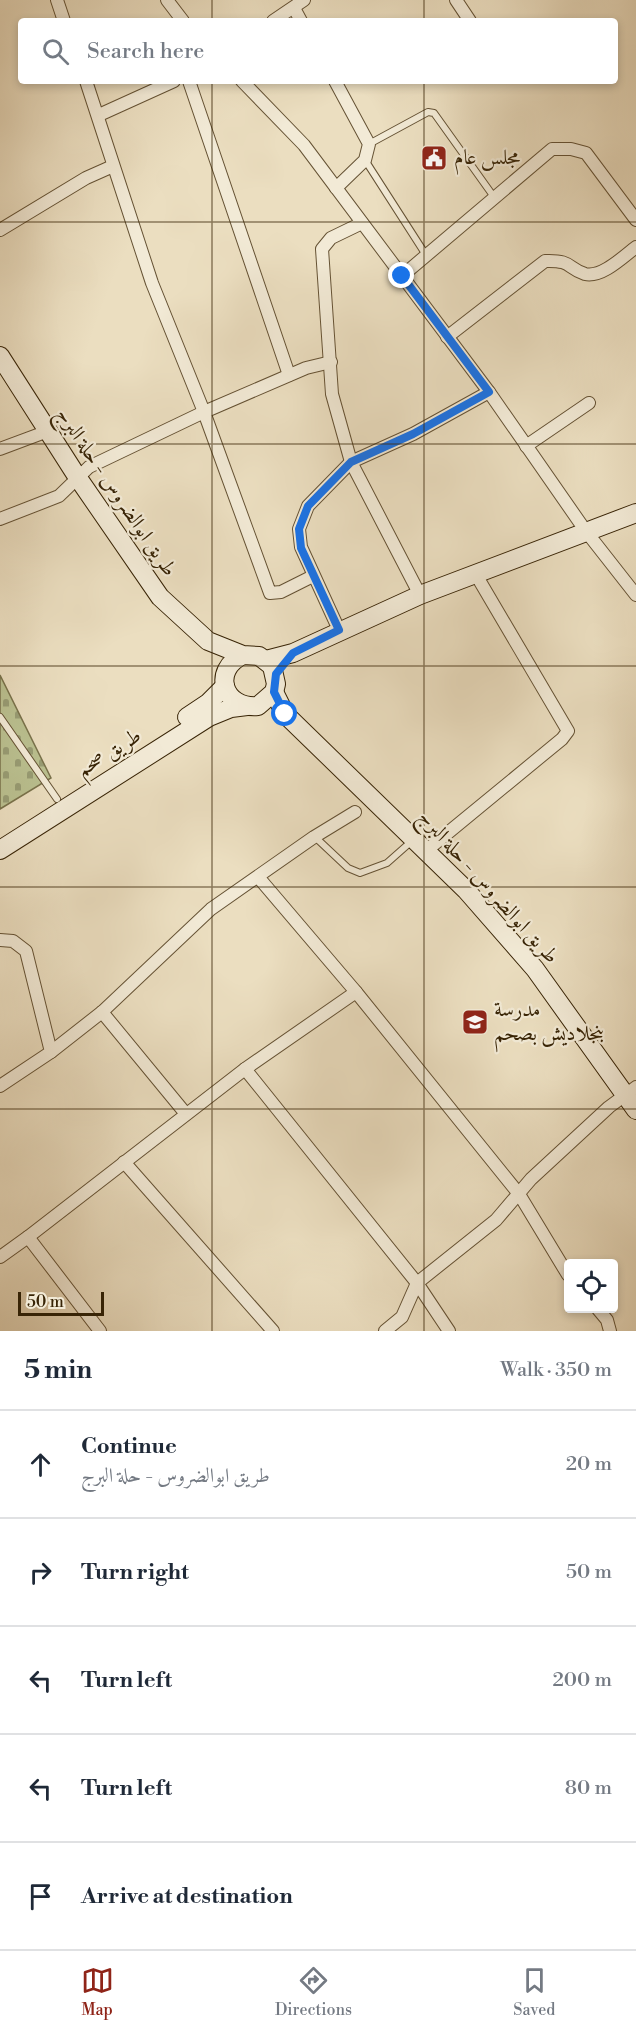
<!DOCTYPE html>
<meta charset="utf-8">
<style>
body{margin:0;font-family:"Libre Bodoni",Amiri,serif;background:#f2f2f3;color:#1f2937}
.controls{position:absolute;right:18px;bottom:18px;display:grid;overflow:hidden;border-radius:6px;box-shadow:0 3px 9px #0003}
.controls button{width:54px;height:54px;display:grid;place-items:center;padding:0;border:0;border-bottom:2px solid #e0e1e3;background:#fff;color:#1f2937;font:30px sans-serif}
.scale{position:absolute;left:18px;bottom:15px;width:86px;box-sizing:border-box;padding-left:6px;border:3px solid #382406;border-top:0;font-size:16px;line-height:21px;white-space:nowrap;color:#382406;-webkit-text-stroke:4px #f2ead6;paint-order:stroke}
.stop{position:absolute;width:18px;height:18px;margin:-14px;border:4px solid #1a73e8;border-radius:50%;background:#fff}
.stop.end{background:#1a73e8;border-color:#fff;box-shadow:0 2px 6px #0008}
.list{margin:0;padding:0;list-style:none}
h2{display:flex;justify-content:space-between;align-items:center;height:78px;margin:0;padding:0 24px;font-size:26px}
h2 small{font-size:20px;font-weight:400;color:#747a83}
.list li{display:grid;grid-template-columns:39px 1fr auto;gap:18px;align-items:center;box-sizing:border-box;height:108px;padding:0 24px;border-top:2px solid #e0e1e3}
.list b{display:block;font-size:22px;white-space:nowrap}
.list p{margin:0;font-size:20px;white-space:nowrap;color:#747a83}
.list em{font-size:20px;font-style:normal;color:#747a83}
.icon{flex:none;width:33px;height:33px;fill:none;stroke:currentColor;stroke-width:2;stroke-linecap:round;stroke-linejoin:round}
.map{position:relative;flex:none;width:636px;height:1331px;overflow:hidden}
.search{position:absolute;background:#fff;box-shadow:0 3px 9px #0003;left:18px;right:18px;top:18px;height:66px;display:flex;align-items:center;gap:15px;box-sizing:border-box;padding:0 21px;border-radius:6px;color:#747a83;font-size:22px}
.sheet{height:618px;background:#fff}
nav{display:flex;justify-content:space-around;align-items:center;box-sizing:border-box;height:84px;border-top:2px solid #e0e1e3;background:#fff;font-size:16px;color:#747a83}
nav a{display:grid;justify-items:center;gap:3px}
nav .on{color:#8f2418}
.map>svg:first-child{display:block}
</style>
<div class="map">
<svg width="636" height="1331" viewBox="0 0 636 1331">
<defs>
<pattern id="cemetery-stones" width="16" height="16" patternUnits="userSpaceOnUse" patternTransform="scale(1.5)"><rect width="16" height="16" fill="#bac090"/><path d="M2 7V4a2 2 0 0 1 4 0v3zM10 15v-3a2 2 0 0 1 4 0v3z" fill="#989c74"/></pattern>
</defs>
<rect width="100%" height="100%" fill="#ebdec0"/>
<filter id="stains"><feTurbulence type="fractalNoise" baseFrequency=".00333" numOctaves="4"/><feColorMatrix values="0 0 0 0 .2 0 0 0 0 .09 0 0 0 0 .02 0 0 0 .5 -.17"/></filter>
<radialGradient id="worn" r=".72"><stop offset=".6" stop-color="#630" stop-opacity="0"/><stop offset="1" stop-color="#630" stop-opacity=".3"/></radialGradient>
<!-- cemetery -->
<polygon fill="url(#cemetery-stones)" stroke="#79724b" stroke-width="1.5" points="0,675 51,778 0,809"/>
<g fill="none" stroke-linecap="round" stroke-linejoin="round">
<defs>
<g id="lane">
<polyline points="369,144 428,112 434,113 494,197"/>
<polyline points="365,160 426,255"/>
<polyline points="0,717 57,799"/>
<polyline points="315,837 348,868 360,873 387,863 413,840"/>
</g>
<g id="street">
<polyline points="57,0 64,21"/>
<polyline points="167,0 183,21"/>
<polyline points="456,0 470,21"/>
<polyline points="294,8 301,21"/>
<polyline points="273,21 304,0"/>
<polyline points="86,81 152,283 204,412 270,593 281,592 313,576"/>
<polyline points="189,81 289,375"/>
<polyline points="242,81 304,145 489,392 585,530 636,595"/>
<polyline points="335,81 369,144 365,160 336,188"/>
<polyline points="99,115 174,81"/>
<polyline points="362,223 331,238 322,249 332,394 351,462 420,595"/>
<polyline points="0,230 86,178 113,166"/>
<polyline points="402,276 552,149 571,149 586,153 636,220"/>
<path d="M447,337l98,-76c28,-1 21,7 40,13 17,4 39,-18 51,-27"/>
<polyline points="526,446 589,403"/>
<polyline points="0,449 48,431"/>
<polyline points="0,519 59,496 89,467 204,412 306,368 331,362"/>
<polyline points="339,630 301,547 299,529 308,506 351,462 413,434 489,392"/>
<polyline points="427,850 562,739 568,731 475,573"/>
<polyline points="259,878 356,992"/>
<polyline points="0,940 13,941 26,951 51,1052 0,1086"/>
<polyline points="102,1012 186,1114"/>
<polyline points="51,1052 102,1012 211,909 314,837 355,812"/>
<polyline points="245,1069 417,1283 449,1331"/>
<polyline points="124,1162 273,1331"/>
<polyline points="28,1237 245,1069 356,992 519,1194 568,1275"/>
<polyline points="0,1257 28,1237 100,1331"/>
<polyline points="597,1308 607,1320 610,1331"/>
<polyline points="385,1331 402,1317 417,1283 496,1220 531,1179 609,1107 636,1087"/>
</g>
<g id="secondary">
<path d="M0,356l78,122 82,119 48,44 35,14 16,1 13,10 4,18 -2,8 -16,14c-35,3 -47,-36 -15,-51"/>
<polyline points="266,660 293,653 420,595 636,513"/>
<polyline points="274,692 285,714 466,890 535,969 636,1110"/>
<polyline points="187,717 208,703 225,686"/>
<polyline points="0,850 209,717 231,708 247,706"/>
</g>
</defs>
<!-- lane casing -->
<use href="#lane" stroke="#655234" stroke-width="8"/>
<!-- street casing -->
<use href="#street" stroke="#655234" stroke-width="14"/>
<!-- secondary casing -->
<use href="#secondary" stroke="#382406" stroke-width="20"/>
<!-- lane -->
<use href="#lane" stroke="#f2ead6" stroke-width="6"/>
<!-- street -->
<use href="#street" stroke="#f2ead6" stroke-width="12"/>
<!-- secondary -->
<use href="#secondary" stroke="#f2ead6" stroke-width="18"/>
</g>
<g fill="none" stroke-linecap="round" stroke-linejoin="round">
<!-- route -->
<polyline stroke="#1a73e8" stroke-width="8" points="285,714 274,692 276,674 293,653 339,630 301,548 299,529 308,506 351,462 413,434 489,392 402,276"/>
</g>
<!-- grid -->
<path fill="none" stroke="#382406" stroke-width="1.5" stroke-opacity="0.55" d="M212,0v21M424,0v21M212,81v1250M424,81v1250M0,222h636M0,444h636M0,666h636M0,887h636M0,1109h636"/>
<!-- icons -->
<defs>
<symbol id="civic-square" viewBox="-11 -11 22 22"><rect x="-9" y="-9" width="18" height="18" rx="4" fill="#8f2418" stroke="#f2ead6"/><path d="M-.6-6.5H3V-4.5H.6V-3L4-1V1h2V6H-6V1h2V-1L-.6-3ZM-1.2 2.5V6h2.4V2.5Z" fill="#fff"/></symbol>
<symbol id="school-square" viewBox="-11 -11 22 22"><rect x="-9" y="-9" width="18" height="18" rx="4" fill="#8f2418" stroke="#f2ead6"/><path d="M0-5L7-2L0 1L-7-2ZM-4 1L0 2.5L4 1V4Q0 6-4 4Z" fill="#fff"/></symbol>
</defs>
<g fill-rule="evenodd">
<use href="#civic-square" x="419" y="143" width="30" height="30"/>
<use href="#school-square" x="460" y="1007" width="30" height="30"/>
</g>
<g text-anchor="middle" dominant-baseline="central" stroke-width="4.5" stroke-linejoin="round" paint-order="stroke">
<!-- poi labels -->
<g font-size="21" fill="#382406" stroke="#f2ead6" text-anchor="start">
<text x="454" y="158">مجلس عام</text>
<text x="494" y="1010">مدرسة<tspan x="494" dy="24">بنجلاديش بصحم</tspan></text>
</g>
<!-- street labels -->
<g font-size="21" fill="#382406" stroke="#f2ead6">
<text transform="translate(116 492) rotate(56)">طريق ابوالضروس - حلة البرج</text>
<text transform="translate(109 753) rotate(-32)">طريق صحم</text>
<text transform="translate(488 887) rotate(48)">طريق ابوالضروس - حلة البرج</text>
</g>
</g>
<rect width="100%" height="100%" filter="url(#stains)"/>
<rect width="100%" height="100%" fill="url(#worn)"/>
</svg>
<div class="controls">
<button><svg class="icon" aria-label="locate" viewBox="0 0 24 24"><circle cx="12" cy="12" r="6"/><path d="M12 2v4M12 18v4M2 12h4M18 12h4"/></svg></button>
</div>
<div class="scale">50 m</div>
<div class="stop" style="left:285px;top:714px"></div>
<div class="stop end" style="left:402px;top:276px"></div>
<div class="search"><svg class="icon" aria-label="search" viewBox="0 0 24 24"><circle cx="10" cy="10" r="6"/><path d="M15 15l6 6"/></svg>Search here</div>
</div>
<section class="sheet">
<h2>5 min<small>Walk · 350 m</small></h2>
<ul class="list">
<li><svg class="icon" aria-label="ahead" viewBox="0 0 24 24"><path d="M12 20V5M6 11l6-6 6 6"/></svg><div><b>Continue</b><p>طريق ابوالضروس - حلة البرج</p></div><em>20 m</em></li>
<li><svg class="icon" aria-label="right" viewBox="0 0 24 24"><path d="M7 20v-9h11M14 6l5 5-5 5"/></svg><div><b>Turn right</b></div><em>50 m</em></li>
<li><svg class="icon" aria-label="left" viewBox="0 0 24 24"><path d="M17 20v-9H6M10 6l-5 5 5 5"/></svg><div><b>Turn left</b></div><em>200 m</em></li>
<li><svg class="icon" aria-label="left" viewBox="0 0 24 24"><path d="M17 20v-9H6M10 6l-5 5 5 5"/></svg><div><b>Turn left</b></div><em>80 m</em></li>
<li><svg class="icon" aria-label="arrive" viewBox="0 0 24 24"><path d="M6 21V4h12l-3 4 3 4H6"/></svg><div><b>Arrive at destination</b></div></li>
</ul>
</section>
<nav>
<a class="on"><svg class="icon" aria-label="map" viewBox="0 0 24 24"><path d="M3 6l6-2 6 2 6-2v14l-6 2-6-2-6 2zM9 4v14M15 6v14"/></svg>Map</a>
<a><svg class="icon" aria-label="directions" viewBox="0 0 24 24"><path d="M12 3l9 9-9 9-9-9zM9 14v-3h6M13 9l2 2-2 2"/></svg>Directions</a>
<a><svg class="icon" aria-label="saved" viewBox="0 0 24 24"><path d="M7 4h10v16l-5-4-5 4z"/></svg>Saved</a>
</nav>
